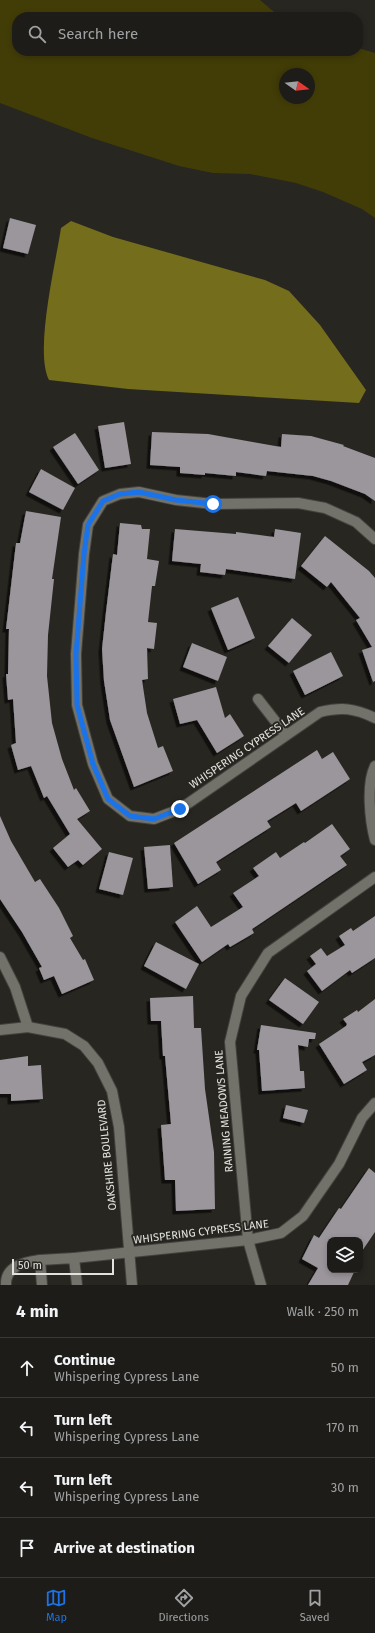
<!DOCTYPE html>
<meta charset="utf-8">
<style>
body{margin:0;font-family:"Fira Sans",sans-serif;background:#2a2925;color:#f1f3f6}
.controls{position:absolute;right:12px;bottom:12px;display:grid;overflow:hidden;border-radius:8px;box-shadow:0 2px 6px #0003}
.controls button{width:36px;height:36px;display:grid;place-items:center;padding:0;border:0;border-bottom:1px solid #3b3a37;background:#1d1c18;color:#f1f3f6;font:20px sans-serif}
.compass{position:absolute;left:279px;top:68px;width:36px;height:36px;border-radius:50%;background:#1d1c18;box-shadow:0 2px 6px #0003;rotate:104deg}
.scale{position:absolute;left:12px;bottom:10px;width:102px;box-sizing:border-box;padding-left:4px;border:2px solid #e3e3de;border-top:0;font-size:11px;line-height:14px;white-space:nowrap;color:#e3e3de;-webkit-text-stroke:3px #272620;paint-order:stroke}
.stop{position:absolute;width:12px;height:12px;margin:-9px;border:3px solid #1a73e8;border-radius:50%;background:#fff}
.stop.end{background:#1a73e8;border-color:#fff;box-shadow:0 1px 4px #0008}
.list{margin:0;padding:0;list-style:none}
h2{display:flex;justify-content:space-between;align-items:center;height:52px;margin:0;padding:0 16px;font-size:17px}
h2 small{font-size:13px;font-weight:400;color:#a0a1a2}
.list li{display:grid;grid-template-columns:26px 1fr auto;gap:12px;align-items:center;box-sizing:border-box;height:60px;padding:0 16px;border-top:1px solid #3b3a37}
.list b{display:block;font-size:15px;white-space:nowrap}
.list p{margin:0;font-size:13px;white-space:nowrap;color:#a0a1a2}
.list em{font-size:13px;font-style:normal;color:#a0a1a2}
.icon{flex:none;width:22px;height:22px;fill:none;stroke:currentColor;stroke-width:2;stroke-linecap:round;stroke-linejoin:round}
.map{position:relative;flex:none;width:375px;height:1285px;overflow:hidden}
.search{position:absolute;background:#1d1c18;box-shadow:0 2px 6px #0003;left:12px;right:12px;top:12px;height:44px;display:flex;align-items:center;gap:10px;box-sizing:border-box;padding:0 14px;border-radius:16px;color:#a0a1a2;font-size:15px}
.sheet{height:292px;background:#1d1c18}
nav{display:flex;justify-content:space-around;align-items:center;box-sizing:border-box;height:56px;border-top:1px solid #3b3a37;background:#1d1c18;font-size:11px;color:#a0a1a2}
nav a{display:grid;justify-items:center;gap:2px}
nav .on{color:#1a73e8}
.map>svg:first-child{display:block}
</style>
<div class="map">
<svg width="375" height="1285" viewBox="0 0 375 1285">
<defs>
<filter id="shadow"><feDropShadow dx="-3.5" dy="3.5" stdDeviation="0" flood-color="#0009"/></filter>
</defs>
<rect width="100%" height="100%" fill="#272620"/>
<!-- green -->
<path fill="#423d07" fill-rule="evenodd" d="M0,0h260l20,17h-263v34h341v-3l17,5v165l-13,-9 -39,-17 -27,-9 -46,-9 -37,-1 -34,-7 -87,-28 -92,-35zM285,74h24v24h-24z"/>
<!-- water -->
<path fill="#746d1c" d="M71,221l42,16 152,43 24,11 31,34 46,65 -7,13 -231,-14 -79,-9c-15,-29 7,-118 12,-152z"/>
<!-- building -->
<g fill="#9b959c" filter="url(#shadow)">
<polygon points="10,218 36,225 28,254 3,248"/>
<polygon points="124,422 131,464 105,468 98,426"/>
<polygon points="152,432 208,434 281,447 282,434 311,436 344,445 343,446 375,458 375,501 365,494 331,481 313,476 267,471 266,476 236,472 236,476 205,473 205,475 180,473 180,467 150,465"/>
<polygon points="75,433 99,470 78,484 53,447"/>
<polygon points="41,469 75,488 63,510 29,492"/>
<polygon points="26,511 61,517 52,579 54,579 48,635 47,676 52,723 62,759 74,790 76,788 90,811 77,819 102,849 83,865 78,860 68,867 53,848 70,834 47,796 44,798 31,766 18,770 11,745 16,743 13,699 8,700 6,674 8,674 9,629 6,629 16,543 20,543"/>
<polygon points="120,523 141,525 142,529 150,529 147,559 159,561 155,586 152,586 148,622 157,623 154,649 147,648 148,679 142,680 147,713 158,748 163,746 173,771 134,787 110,720 104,681 102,649 106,612 113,554 117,555"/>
<polygon points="175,529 236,534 236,532 274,537 275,529 301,533 295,579 226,569 225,575 200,572 201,564 172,561"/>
<polygon points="325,536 369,571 375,578 375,681 373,682 362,650 372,647 356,620 360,618 331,582 327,587 301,566"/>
<polygon points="238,597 255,638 228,650 211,608"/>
<polygon points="292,618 312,635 289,663 268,646"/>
<polygon points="192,643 227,657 218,681 183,667"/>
<polygon points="331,652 343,676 305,695 293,671"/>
<polygon points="216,687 225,718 230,714 244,736 217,753 197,720 180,724 173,699"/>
<polygon points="317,750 322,759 333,752 350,779 301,811 296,803 267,821 271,827 216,862 221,870 198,884 174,843"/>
<polygon points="0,816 11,841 35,882 40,879 59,908 73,936 70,938 83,960 85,959 94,980 62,994 54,976 44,980 39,968 42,967 22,932 0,899"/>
<polygon points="332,824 350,849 340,856 347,865 252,929 254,933 230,947 228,944 202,962 175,922 197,906 211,927 243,907 233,893 259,876 253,868 276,852 280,858 304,842 305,843"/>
<polygon points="170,845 173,887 148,889 144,847"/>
<polygon points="109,852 133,858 123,895 99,889"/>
<polygon points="375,916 375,958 352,973 350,970 322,991 307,971 316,964 310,956 321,948 327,956 345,945 339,936 351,928 353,931"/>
<polygon points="156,942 199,964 186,989 144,966"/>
<polygon points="285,978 319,1002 303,1024 269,1000"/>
<polygon points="193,996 194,1028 201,1028 205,1089 214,1152 215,1209 176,1211 175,1180 165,1180 161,1125 171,1124 165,1056 163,1056 161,1021 151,1021 150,998"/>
<polygon points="375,999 375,1055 362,1062 367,1070 344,1084 319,1044 346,1026 347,1024 343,1019 357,1010 358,1012"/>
<polygon points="261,1025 316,1033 315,1039 309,1039 308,1047 298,1045 300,1071 304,1071 305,1088 262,1091 259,1050 257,1050"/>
<polygon points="28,1056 28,1066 41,1065 43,1099 11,1101 11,1094 0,1094 0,1060"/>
<polygon points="286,1105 308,1110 304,1123 283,1118"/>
<polygon points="369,1168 375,1173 375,1232 360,1254 360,1240 330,1240 330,1270 355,1270 348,1285 308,1285 318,1268 302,1259 314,1235 319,1238 339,1208 341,1209"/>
</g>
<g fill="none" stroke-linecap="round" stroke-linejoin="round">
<defs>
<g id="minor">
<path d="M375,539l-19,-17 -31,-14 -27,-5 -85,1 -37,-4 -37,-8 -19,2 -17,7 -15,24 -4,29 -8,100 1,51 16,59 15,35 22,17 24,3 26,-10 140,-97c22,-5 34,-4 55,6"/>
<polyline points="258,699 286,735"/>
<path d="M375,766c-9,18 -5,55 0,74"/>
<polyline points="0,957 15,987 28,1027"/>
<polyline points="0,1030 28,1027 65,1034 84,1046 98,1063 112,1091 119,1127 132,1285"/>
<polyline points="74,1258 248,1240 281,1233 303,1216 339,1164 362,1118 375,1103"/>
<path d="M6,1285c-1,-19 19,-23 34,-25"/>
<polyline points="42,1285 40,1260 74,1258 77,1285"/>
<polyline points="261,1285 248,1240 230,1042 241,996 268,953 375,877"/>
</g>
</defs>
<!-- minor casing -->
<use href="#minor" stroke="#43423d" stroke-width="12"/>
<!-- minor -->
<use href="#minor" stroke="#72726a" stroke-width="10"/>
</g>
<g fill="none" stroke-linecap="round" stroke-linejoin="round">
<!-- route -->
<polyline stroke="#1a73e8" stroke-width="5" points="180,809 154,819 130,816 108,799 93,764 77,705 76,654 84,554 88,525 103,501 120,494 139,492 176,500 213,504"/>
</g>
<g text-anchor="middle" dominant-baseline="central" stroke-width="4" stroke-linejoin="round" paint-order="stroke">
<!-- street labels -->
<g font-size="11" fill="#e3e3de" stroke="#272620">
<text transform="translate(247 748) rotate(-34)">WHISPERING CYPRESS LANE</text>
<text transform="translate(224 1111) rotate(-95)">RAINING MEADOWS LANE</text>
<text transform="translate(107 1155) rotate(-96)">OAKSHIRE BOULEVARD</text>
<text transform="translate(201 1232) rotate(-7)">WHISPERING CYPRESS LANE</text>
</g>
</g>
</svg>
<div class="controls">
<button><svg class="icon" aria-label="layers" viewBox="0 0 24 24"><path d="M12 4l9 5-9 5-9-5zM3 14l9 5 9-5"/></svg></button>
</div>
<svg class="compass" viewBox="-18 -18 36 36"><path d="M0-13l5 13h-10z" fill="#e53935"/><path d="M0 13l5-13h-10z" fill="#a0a1a2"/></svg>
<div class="scale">50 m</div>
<div class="stop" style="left:213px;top:504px"></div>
<div class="stop end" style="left:180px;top:809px"></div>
<div class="search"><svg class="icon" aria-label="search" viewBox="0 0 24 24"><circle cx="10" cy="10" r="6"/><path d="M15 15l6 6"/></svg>Search here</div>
</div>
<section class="sheet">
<h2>4 min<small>Walk · 250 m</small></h2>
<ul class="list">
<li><svg class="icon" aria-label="ahead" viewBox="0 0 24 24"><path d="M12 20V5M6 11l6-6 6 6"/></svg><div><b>Continue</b><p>Whispering Cypress Lane</p></div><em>50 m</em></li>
<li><svg class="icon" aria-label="left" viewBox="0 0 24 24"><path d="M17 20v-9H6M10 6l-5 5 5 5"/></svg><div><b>Turn left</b><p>Whispering Cypress Lane</p></div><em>170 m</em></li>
<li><svg class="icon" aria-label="left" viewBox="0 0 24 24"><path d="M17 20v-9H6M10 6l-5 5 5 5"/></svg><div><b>Turn left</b><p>Whispering Cypress Lane</p></div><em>30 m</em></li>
<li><svg class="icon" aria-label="arrive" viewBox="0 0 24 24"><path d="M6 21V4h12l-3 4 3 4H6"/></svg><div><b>Arrive at destination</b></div></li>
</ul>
</section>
<nav>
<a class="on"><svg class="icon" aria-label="map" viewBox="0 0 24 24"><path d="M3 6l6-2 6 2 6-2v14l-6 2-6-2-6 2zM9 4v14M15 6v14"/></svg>Map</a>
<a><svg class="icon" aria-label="directions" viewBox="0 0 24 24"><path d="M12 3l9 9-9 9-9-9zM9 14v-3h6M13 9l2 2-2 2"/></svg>Directions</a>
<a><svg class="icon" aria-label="saved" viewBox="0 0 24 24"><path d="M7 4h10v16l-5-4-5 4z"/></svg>Saved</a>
</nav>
